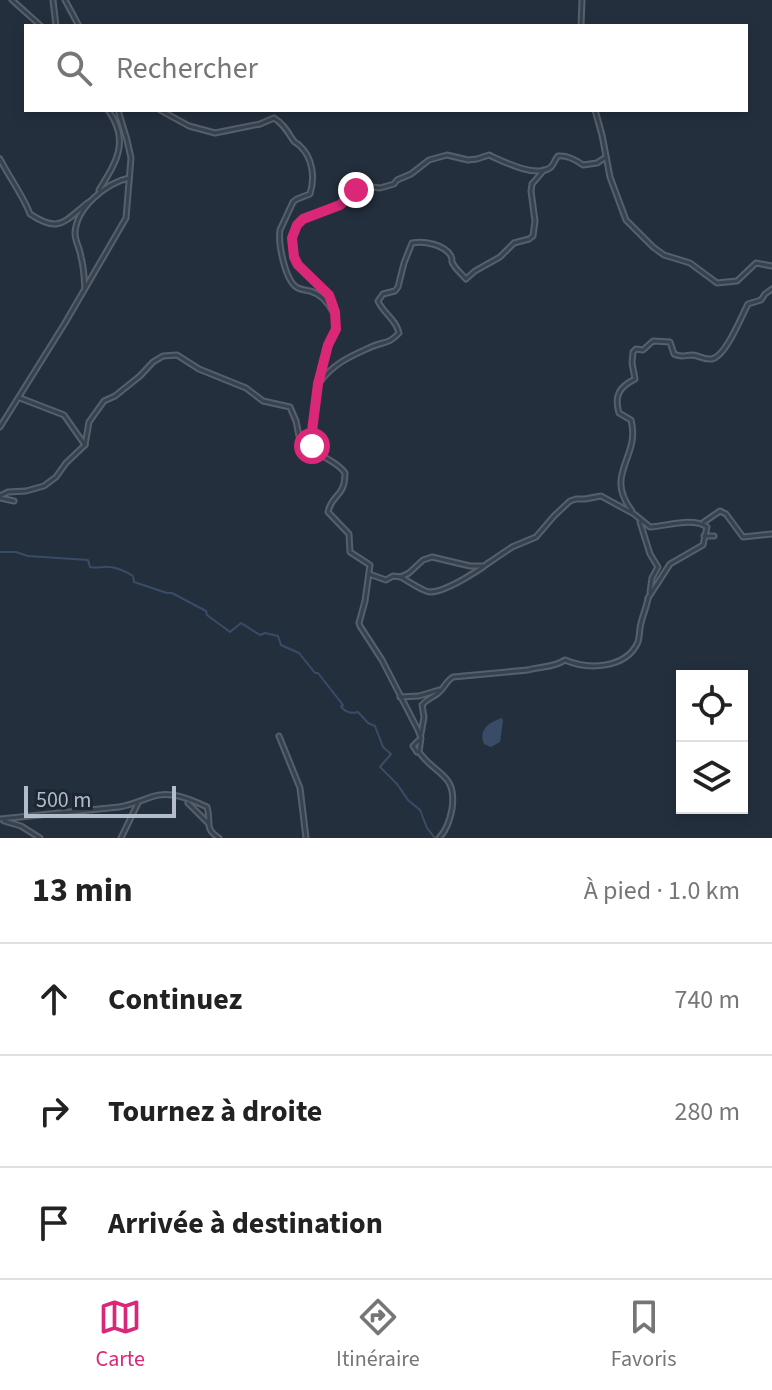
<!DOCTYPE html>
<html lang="fr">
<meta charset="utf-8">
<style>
body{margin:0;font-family:"Source Sans 3",sans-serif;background:#f2f2f2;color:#222}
.controls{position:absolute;right:24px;bottom:24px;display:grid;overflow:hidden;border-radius:0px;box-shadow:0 4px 12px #0003}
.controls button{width:72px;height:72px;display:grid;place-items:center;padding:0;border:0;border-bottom:2px solid #e0e0e0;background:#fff;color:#222;font:40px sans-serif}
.scale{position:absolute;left:24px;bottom:20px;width:152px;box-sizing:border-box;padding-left:8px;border:4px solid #b4bcc9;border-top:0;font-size:22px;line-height:28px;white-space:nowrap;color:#b4bcc9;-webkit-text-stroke:6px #1d2633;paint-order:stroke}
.stop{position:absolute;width:24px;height:24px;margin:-18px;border:6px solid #db2777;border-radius:50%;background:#fff}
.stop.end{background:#db2777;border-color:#fff;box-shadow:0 2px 8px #0008}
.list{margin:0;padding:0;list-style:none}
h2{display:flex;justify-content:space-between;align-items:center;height:104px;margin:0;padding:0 32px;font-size:34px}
h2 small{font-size:26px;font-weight:400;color:#767676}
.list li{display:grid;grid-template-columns:52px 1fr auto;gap:24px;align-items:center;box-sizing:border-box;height:112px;padding:0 32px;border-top:2px solid #e0e0e0}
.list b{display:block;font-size:30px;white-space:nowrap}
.list em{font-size:26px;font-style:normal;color:#767676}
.icon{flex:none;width:44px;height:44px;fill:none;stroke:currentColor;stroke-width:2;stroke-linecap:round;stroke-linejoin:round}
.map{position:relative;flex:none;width:772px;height:838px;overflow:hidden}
.search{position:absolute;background:#fff;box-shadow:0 4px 12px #0003;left:24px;right:24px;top:24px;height:88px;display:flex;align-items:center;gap:20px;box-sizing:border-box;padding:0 28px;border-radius:0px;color:#767676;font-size:30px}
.sheet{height:440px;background:#fff}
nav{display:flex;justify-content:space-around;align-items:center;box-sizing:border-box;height:112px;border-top:2px solid #e0e0e0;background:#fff;font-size:22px;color:#767676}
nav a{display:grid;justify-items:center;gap:4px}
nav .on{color:#db2777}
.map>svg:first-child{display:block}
</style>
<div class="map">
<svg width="772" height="838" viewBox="0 0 772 838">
<rect width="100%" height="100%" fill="#242f3e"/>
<!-- water -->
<path fill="#394c67" d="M502,718l1,3 -3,21 -9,5 -7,-3c-6,-14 5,-22 18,-26z"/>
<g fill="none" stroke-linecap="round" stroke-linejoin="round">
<!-- stream -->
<path stroke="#394c67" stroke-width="2" d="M0,552h16l12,4 60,4 2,7c8,2 11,-1 19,0 7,0 18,5 24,9l1,6 33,11h5l34,18 1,4 23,17 11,-9 19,12 5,-2 13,3 3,9 18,8 16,20h3l25,32 -2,1c3,6 11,8 17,6l10,11 7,3 8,21 8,7 -11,13 17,17 11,16 12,10 7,18 8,10"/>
<defs>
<g id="street">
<polyline points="12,0 41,26"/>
<polyline points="53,0 56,26"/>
<polyline points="65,0 79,26"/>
<polyline points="581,26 582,0"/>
<path d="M160,110l29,16 26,7 45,-9 14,-6c8,5 12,11 17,19 7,10 0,1 9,9 13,12 15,32 10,48l-13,5 -4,3 -13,28c-2,13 5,52 18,58 4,2 8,2 12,3 11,3 18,11 23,21"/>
<polyline points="595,110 602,135 610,177 626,220 653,247 664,255 690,263 717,283 737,281 756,263 772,266"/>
<path d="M0,159c9,18 24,38 30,55 30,20 34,7 59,-12"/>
<path d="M99,190c18,-29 31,-49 9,-80"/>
<path d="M85,288c-1,-10 -1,-21 -4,-31 -1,-9 -6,-15 -6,-24 1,-25 31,-50 54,-55"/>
<path d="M319,383c15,-20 30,-26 52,-36 13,-6 17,-2 28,-14 -3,-14 -16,-20 -21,-32l5,-7 12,-3 3,-4 6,-24 8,-20c12,-2 32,1 39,13 1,2 1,4 1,6 3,7 10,12 14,17l9,-8 25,-14 14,-14 15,-4 4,-3 2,-15 -4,-30 1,-7 12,-14"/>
<polyline points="20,398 64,415 85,445"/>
<polyline points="0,427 65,323 126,218 131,158 127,140 118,110"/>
<path d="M311,441l7,-57 10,-39 8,-16 -2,-23 -5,-11 -31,-30 -4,-8 -2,-19 5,-13 6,-6 37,-14 16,-15 16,-3 8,1 14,-4 3,-4 14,-6 18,-14 18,-5 21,5 9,-1 12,-4c13,6 48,24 62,12 3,-3 4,-8 7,-11 9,-1 18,4 25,9l14,-2 9,-6"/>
<path d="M0,496l8,-4 18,-1 18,-5 12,-9 10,-14 19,-18 4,-23 15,-21 11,-5 25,-20 13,-14 10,-6 14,-1 22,14 47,19 17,13 27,6 6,14 4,20h11c6,18 25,18 34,32 0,25 -13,20 -17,39l21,22 1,18 20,13 -5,36 -6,22 1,3 22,34 36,70 3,8 -2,14c17,24 38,21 33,57 -2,11 -5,21 -13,29"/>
<polyline points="0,498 14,501"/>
<path d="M632,511c-29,-38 9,-53 -1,-91l-12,-7c-5,-17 0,-26 16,-34l-3,-16 1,-11 3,-3 7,1 10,-9 17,1 4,12c8,4 10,1 19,1 7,1 12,5 19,4 14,-3 29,-42 36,-55l13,-4 4,-6 7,-5"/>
<polyline points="640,522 650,554 658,567 652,578 650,592"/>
<polyline points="704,522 720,511 726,514 743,537 772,534"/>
<polyline points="704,536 714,536"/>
<path d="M369,574l17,6 7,-4 8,1 8,-4 14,-13 9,-3 38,9h14l28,-19 24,-10 18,-21 16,-15 6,-2h9l16,-3 33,18 16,13c17,-1 43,-10 57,0l-4,18 -33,19 -22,34"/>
<path d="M401,577c5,3 23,15 29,15 14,0 41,-17 53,-25"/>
<polyline points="400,697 419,696 439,690"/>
<path d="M421,734l3,-17 -2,-12c5,-6 9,-7 15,-11 7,-5 9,-13 16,-17l75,-7c13,-4 25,-2 37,-10 23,10 61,9 73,-18 2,-6 1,-12 3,-19 2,-8 5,-15 7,-24"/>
<polyline points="279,736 300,788 306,838"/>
<polyline points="417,752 413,746 419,740"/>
<polyline points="188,803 208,823"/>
<path d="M0,819l119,-12c12,-2 21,-6 32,-10 19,-7 39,2 56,10 5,15 -4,21 12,31"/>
<polyline points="4,821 21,826 40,838"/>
<polyline points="121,838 138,803"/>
</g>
</defs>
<!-- street casing -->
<use href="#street" stroke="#565f6c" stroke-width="7"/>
<!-- street -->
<use href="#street" stroke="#38414e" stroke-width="3"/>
</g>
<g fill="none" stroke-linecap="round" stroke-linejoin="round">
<!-- route -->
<polyline stroke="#db2777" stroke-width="10" points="312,446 311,439 318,384 328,345 336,329 335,312 329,295 298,265 294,257 292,238 297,225 303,219 340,205 356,190"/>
</g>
</svg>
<div class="controls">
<button><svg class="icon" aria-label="locate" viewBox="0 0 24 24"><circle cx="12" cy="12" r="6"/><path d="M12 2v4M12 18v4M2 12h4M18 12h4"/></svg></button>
<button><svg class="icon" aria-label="layers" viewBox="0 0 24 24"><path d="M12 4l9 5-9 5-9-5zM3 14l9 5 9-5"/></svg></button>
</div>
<div class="scale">500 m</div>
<div class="stop" style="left:312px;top:446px"></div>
<div class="stop end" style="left:356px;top:190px"></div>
<div class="search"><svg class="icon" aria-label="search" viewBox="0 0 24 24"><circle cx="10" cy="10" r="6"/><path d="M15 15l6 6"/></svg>Rechercher</div>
</div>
<section class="sheet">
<h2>13 min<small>À pied · 1.0 km</small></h2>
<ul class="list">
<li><svg class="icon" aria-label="ahead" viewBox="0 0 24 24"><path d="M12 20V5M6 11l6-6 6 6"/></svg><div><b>Continuez</b></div><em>740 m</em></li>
<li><svg class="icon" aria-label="right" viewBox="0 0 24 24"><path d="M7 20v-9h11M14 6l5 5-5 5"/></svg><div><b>Tournez à droite</b></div><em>280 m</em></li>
<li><svg class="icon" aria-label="arrive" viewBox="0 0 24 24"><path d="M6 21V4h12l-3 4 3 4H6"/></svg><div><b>Arrivée à destination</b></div></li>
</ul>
</section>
<nav>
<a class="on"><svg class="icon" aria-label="map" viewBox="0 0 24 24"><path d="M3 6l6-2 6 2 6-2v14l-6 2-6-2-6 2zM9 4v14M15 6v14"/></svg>Carte</a>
<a><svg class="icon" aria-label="directions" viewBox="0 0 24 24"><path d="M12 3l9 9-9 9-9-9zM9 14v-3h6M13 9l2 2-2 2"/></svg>Itinéraire</a>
<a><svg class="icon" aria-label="saved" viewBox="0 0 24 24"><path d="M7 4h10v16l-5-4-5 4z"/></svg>Favoris</a>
</nav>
